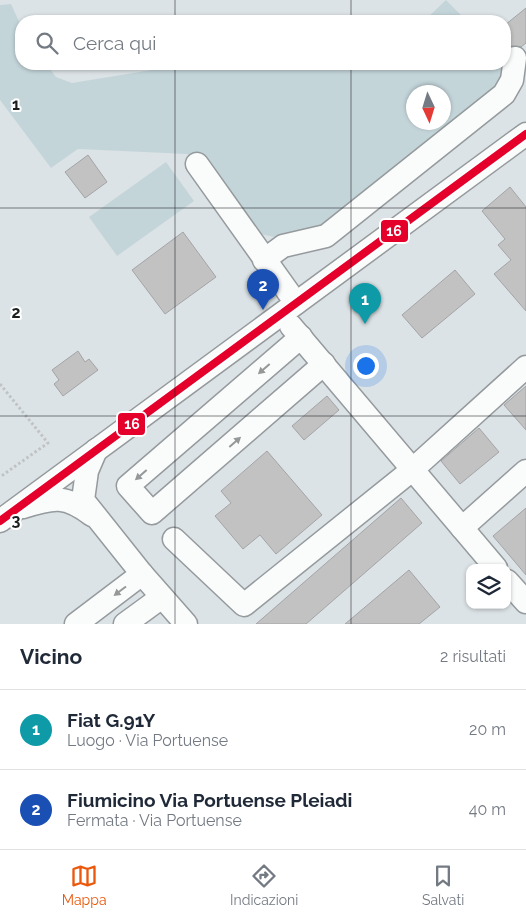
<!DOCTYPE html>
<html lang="it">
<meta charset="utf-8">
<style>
body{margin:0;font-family:Raleway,sans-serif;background:#f2f2f3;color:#1f2937}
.controls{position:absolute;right:15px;bottom:15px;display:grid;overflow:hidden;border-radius:10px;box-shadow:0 1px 4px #0004}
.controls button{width:45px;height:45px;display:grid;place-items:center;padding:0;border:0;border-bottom:1px solid #e0e1e3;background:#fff;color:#1f2937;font:25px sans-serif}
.compass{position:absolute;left:406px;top:85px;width:45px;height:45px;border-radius:50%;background:#fff;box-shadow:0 1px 4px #0004;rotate:176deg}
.you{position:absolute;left:365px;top:365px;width:18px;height:18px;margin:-12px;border:4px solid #fff;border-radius:50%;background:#1a73e8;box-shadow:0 0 0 8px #1a73e833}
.badge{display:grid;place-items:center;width:32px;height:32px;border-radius:50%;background:#ea580c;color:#fff;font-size:16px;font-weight:700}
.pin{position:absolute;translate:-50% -41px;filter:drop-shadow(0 1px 2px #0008)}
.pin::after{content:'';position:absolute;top:26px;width:18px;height:15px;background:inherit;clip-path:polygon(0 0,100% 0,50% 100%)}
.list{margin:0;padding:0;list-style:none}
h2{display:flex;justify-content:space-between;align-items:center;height:65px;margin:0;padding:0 20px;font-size:21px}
h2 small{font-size:16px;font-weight:400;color:#747a83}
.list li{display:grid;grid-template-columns:32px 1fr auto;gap:15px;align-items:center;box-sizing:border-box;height:80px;padding:0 20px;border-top:1px solid #e0e1e3}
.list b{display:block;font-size:19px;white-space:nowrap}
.list p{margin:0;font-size:16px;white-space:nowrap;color:#747a83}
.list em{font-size:16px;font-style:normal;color:#747a83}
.icon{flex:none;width:28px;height:28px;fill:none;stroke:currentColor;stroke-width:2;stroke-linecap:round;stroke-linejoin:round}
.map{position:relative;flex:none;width:526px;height:624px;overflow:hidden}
.search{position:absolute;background:#fff;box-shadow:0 1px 4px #0004;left:15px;right:15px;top:15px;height:55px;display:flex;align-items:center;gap:12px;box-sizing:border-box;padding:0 18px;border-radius:20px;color:#747a83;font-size:19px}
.sheet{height:225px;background:#fff}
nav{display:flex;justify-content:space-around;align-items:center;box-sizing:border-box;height:70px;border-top:1px solid #e0e1e3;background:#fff;font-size:14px;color:#747a83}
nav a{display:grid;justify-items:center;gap:2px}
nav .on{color:#ea580c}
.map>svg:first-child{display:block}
</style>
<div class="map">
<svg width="526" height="624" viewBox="0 0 526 624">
<rect width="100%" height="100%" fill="#dce3e6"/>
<!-- green -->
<g fill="#c4d5da" fill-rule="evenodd">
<polygon points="446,0 467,21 424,21"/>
<path d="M11,4l10,22v38h25l10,13 16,6 104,-17 199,3 6,-5h120l4,12 -10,16 -164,131 -42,17 -29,-6 -55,-73 -18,-7 -109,-5 -27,19 -51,-68v-95zM414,92h30v30h-30z"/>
<polygon points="166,162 194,201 117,256 89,217"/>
</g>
<!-- building -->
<g fill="#c2c2c3" stroke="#a4a4a6">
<polygon points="526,8 526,43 521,47 510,46 505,40 505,25"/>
<polygon points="88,155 107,182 85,198 65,172"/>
<polygon points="510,187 526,207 526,311 494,274 511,260 498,245 505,239 482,211"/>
<polygon points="183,232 216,277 165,314 132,270"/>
<polygon points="455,270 475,294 422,338 402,315"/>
<polygon points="78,351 85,362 89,359 98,370 63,396 54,384 59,380 52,370"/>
<polygon points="526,386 526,430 504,405"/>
<polygon points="327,396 339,410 304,440 292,426"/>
<polygon points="479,428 499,452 460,484 441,461"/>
<polygon points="267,451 322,515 276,554 260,535 243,549 215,516 231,503 221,491"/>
<polygon points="401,498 422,523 306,624 256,624"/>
<polygon points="526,508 526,575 493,536"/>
<polygon points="409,570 440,607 419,624 345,624"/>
</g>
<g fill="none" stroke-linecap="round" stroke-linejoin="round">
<defs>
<g id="minor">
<polyline points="197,164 296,303"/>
<polyline points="264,260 283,246 326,236 504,94 512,80 515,58"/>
<polyline points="291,326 496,568"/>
<polyline points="301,337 128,486 152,513 324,364"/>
<polyline points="96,450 87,471 83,500 142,574 186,624"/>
<path d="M23,507c31,-10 43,-12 69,8"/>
<polyline points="0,521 526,134"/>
<polyline points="462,528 526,471"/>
<polyline points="174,539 244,605 412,470 526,367"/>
<polyline points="507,581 526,602"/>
<polyline points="76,624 142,574"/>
<polyline points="125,624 162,597"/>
</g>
</defs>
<!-- minor casing -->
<use href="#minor" stroke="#959a9d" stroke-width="25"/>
<!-- path -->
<polyline stroke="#c0c3c4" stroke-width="3" stroke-dasharray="2.5 2.5" stroke-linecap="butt" points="0,384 48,443 0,477"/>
<!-- minor -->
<use href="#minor" stroke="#fafbfb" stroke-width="22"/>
<defs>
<polyline id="bus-1" points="0,521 526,134"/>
</defs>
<!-- bus-1 casing -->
<use href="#bus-1" stroke="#fff" stroke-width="11"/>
<!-- bus-1 -->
<use href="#bus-1" stroke="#e4002b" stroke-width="8"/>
</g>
<!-- one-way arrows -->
<defs><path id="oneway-solid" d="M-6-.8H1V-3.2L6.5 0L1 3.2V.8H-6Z" transform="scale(1.25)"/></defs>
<g fill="#959898">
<use href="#oneway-solid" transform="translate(264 369) rotate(139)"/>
<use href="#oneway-solid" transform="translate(235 442) rotate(-41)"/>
<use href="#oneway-solid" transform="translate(141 475) rotate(139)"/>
<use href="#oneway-solid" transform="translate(120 591) rotate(143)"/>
</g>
<!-- grid -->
<path fill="none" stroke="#1a1f20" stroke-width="1" stroke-opacity="0.55" d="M175,0v21M351,0v21M175,64v560M351,64v560M0,208h526M0,416h526"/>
<g font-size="16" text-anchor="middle" font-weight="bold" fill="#1a1f20" stroke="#fff" stroke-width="4" stroke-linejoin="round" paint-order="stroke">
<text x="16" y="110">1</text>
<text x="16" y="318">2</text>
<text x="16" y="526">3</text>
</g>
<g stroke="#fff" stroke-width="2">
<rect x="380" y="219" width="29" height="24" rx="5" fill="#e4002b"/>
<rect x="117" y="412" width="29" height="24" rx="5" fill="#e4002b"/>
</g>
<g font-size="14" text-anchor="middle" font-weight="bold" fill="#fff">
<text x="394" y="236">16</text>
<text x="132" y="429">16</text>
</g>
</svg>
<div class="controls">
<button><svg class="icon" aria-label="layers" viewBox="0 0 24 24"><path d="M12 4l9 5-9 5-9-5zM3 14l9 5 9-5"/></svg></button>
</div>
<svg class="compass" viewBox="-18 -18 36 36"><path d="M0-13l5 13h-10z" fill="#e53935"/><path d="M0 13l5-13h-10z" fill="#747a83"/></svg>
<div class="you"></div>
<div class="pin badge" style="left:365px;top:324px;background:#0f9aa8">1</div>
<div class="pin badge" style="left:263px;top:310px;background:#1a4fb4">2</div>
<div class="search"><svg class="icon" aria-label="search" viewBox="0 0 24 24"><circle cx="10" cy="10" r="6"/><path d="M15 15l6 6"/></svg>Cerca qui</div>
</div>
<section class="sheet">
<h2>Vicino<small>2 risultati</small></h2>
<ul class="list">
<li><span class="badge" style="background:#0f9aa8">1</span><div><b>Fiat G.91Y</b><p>Luogo · Via Portuense</p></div><em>20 m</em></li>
<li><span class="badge" style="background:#1a4fb4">2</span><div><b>Fiumicino Via Portuense Pleiadi</b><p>Fermata · Via Portuense</p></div><em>40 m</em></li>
</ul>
</section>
<nav>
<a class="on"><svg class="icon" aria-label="map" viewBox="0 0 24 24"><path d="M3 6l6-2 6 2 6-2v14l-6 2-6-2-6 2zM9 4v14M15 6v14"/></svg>Mappa</a>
<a><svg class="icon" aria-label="directions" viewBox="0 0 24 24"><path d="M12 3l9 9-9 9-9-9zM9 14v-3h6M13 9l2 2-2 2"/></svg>Indicazioni</a>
<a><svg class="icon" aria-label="saved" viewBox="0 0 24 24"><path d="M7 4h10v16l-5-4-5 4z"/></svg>Salvati</a>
</nav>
